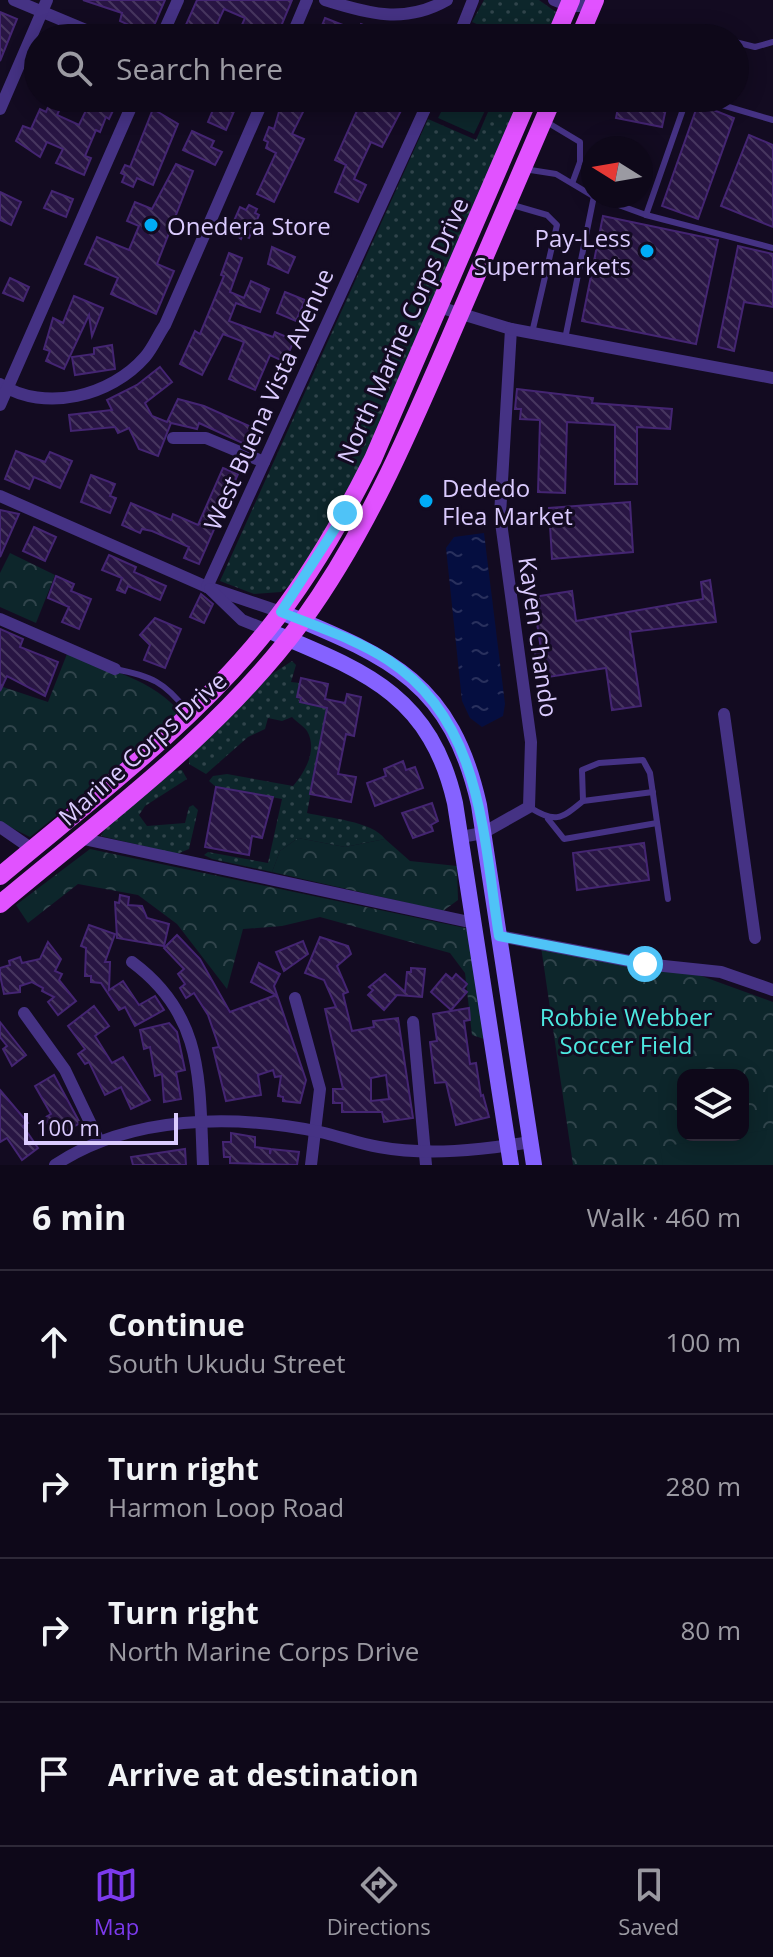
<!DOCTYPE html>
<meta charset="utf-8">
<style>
body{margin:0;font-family:"Open Sans",sans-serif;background:#1c1626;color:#f1f3f6}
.controls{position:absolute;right:24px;bottom:24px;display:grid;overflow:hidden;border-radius:16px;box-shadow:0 4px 20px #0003}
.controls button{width:72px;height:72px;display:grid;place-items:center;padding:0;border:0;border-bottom:2px solid #2e2938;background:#0e0819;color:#f1f3f6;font:40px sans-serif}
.compass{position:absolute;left:581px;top:136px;width:72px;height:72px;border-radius:50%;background:#0e0819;box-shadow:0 4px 20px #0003;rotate:281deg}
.scale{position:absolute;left:24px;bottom:20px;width:154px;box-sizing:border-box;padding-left:8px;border:4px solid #dbcbff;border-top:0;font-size:22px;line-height:28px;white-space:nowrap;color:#dbcbff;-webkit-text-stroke:6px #130b21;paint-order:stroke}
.stop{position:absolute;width:24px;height:24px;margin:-18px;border:6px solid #4fc3f7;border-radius:50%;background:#fff}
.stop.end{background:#4fc3f7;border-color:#fff;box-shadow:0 2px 8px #0008}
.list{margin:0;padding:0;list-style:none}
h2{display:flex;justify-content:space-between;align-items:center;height:104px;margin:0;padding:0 32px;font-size:34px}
h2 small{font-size:26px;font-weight:400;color:#9b9aa2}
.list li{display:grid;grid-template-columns:52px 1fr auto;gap:24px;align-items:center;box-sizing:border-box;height:144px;padding:0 32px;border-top:2px solid #2e2938}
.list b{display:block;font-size:30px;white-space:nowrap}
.list p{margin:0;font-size:26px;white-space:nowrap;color:#9b9aa2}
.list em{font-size:26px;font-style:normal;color:#9b9aa2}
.icon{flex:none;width:44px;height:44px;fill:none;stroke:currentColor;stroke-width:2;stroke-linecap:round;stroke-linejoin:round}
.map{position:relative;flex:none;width:773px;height:1165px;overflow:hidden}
.search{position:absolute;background:#0e0819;box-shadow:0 4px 20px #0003;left:24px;right:24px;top:24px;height:88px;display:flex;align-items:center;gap:20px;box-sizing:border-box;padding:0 28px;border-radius:44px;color:#9b9aa2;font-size:30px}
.sheet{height:680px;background:#0e0819}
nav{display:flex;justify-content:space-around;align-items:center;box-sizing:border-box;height:112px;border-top:2px solid #2e2938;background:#0e0819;font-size:22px;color:#9b9aa2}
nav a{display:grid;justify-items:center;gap:4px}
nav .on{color:#7c3aed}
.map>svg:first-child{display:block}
</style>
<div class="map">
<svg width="773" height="1165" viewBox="0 0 773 1165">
<defs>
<pattern id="grass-dots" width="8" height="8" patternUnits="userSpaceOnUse" patternTransform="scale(2)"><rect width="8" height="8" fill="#0d262b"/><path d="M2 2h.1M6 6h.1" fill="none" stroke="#30444b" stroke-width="1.8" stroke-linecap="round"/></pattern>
<pattern id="forest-crowns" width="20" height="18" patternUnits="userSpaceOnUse" patternTransform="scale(2)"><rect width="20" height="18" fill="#0d262b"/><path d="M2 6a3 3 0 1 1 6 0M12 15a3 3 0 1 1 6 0" fill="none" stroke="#30444b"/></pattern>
<pattern id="water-ripples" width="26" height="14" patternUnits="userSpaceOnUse" patternTransform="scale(2)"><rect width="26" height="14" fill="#050e40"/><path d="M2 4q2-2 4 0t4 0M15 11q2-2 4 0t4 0" fill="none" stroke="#29305d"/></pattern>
<pattern id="building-back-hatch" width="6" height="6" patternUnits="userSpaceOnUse" patternTransform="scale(2)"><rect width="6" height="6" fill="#281543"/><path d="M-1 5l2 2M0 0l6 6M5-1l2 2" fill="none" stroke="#47365f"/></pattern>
</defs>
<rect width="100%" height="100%" fill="#130b21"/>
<!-- grass -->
<g fill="url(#grass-dots)">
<polygon points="484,0 539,0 556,12 545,38 510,38 472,22"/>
<polygon points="494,98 520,98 370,450 303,575 281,592 254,594 220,581 428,119 476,140"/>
<path d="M292,661l4,4 -5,17 9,1 -3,14 3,5 27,6 -20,105c21,5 65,8 78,26l-40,8 -47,-9 -18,13 -8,21 -60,-13 -8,-4 4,-3 60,11 14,-64 -66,-12 -7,-6 4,-5 14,-2 66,12c12,-14 25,-36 14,-55 -3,-5 -11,-9 -15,-14l-10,4 -14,-3 -3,11 -17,8 -42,37 -17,-10v-8l80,-80z"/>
<polygon points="182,770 187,779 145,806 139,815 147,826 185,823 189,807 193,805 198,810 189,849 177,854 101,836 107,825 167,772"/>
</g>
<!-- forest -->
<g fill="url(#forest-crowns)" fill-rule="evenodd">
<polygon points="10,553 55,575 36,623 0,607 0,573"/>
<path d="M67,654c43,16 85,25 115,60l-152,123 -30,-15v-136l48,16z"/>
<polygon points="298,838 345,847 385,839 410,861 457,866 458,900 443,911 272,872 280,851"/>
<polygon points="90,849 470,929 484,1039 472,1035 465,973 450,953 320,917 282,926 243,929 227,989 177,924 138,895 78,884 28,923 16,905"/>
<path d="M540,940l134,26 99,36v163h-200zM683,1075h60v60h-60z"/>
</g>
<!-- pitch -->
<g fill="#0d262b">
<polygon points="448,98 491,98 474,134 438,118"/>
<polygon points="773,1129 773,1165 663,1165 660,1147"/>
</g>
<!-- water -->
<polygon fill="url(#water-ripples)" points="484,533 505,704 503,716 482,727 470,718 462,701 446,548 454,537"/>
<!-- building -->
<g fill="url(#building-back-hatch)" stroke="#442572" stroke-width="2" fill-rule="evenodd">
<polygon points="83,0 165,0 150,35 120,21 122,13"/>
<path d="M197,0h95l-15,36 -21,-9 -4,11h-42l-25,-11zM224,9l21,9 -7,16 -21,-10z"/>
<polygon points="0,12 17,19 0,61"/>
<polygon points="325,18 358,31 361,24 395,38 317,38"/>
<polygon points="52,98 65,98 57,115 79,125 92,98 119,98 109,119 106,117 100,132 96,130 85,156 91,158 84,175 56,163 63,149 47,142 40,157 16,141 23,126 31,129 40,109 46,112"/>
<polygon points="209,98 238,102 226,130 208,122 213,110 206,107"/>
<polygon points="283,98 309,100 292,134 304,139 274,202 257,194 276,153 266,148 268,142 264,140 269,127 274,129"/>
<polygon points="348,98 391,98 404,105 382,147 371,142 354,179 366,185 358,202 335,192 346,165 335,160 360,104"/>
<polygon points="620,98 668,99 662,127 616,118"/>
<polygon points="698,104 734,118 698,219 662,206"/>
<polygon points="153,109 178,124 153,185 137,178 133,187 122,182 125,175 121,173 125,165 130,167"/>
<polygon points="192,131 214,141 211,147 222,152 215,165 183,150"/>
<polygon points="749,135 773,145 773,227 721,206"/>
<polygon points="176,164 193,171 157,264 174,271 156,314 111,294 118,278 85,264 97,237 129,250 139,226 127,221 135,202 152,209"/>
<polygon points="52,191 73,199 66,217 44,208"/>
<polygon points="0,192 21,202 11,225 0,220"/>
<polygon points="249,205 257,209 255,213 259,215 249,238 243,235 241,239 230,230 240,207 246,210"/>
<polygon points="603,216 718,240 696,344 582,321"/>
<polygon points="738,246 773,254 773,307 744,302 734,351 718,347"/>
<polygon points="272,247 295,257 288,273 268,264"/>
<polygon points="229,253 242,258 230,292 244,298 251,281 269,289 260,312 236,303 229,321 273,337 275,332 294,340 285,362 270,355 255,390 229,379 244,342 223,334 202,375 180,364 195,331 200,334 224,276 221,275"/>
<polygon points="10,278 29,287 23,301 3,293"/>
<polygon points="285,292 305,300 296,321 277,313"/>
<polygon points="74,296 103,308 92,336 89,315 64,369 46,361 50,351 44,349 53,318 63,323"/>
<polygon points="112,345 115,369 75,375 72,357 94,354 94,348"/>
<polygon points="160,367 172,382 145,403 152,416 167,422 178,399 204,406 258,430 251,447 199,423 197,429 171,423 158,456 139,449 129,428 118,433 115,427 71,431 69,415 112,410 107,400 137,385"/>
<polygon points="517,389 593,398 592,403 672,409 670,429 637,427 637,484 615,484 615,425 567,422 565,493 538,492 540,420 520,419 521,409 515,409"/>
<polygon points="16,451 45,462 50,452 72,461 60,488 34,477 29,489 5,479"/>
<polygon points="223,468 238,474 199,564 184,558 189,547 152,531 142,529 140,533 122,525 131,503 171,520 173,514 198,525"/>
<polygon points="91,475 115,484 110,496 116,498 110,513 81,502"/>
<polygon points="630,502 633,552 552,559 549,508"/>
<polygon points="0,510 19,514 0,557"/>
<polygon points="34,527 56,537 45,561 23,551"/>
<polygon points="109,555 136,567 134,572 166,586 160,600 128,586 125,593 117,590 122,578 102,570"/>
<polygon points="56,576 74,584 71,591 91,599 79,629 62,622 69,607 48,598"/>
<polygon points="710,580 716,622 630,632 641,706 612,710 606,668 542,678 534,650 541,649 533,597 572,591 576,621 703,599 701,582"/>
<polygon points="201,594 213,604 204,623 190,617"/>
<polygon points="155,618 181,629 165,668 144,660 150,645 140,635"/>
<polygon points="0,629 23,639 20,647 58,662 45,696 7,676 0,691"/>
<polygon points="301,678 328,684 325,699 345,703 347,694 361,697 354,736 346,734 338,774 356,777 351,802 310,794 327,708 300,702 301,698 297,697"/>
<polygon points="403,761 406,770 415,767 423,788 375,806 367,783 386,776 384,769"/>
<polygon points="216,787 273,797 262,838 252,836 249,855 205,847"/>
<polygon points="432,803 438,821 431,825 433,831 413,838 402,813"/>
<polygon points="644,843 649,880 577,890 573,853"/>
<polygon points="120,895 129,897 128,905 142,906 147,918 169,924 164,946 117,938 115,902 119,903"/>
<polygon points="89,925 115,934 105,962 110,962 109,990 123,981 139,1005 155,996 164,1010 135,1026 125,1007 119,1010 101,983 91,982 91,976 85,976 86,948 81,946"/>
<polygon points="177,935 200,959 230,1012 276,995 251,982 259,963 280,974 274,986 306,1080 300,1103 283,1101 283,1097 278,1096 281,1076 275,1077 273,1070 258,1075 261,1095 226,1101 213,1048 219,1047 208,1015 194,993 186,998 180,988 185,984 178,974 184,969 164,948"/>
<path d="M320,937l28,9 3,8 -14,12 11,26 -5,2 9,37 22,-4 -1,-6 25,-3 15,100 -29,4 -2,-10h-40v-9h-9v-14h10l-18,-80 11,-2 -12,-27 -19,-7zM386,1075l3,24 -18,2v-23z"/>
<polygon points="303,941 308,954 284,971 276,952"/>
<polygon points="48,942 61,959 55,971 62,974 59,980 76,1001 58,1015 48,1002 54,997 42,991 43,988 32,982 20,986 20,992 4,994 0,975 0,968 10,965 9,961 20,957 22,963 40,959"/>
<polygon points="411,968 425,969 422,997 397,995 384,1010 368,995 373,990 369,987 385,974 405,992 407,972 411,972"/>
<polygon points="446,974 452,979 456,974 467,984 463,989 467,992 451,1010 431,992"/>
<polygon points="94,1006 109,1026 95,1036 112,1063 123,1057 150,1100 131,1109 121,1087 105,1095 89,1062 85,1064 78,1054 85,1049 68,1026"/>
<polygon points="469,1008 470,1020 464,1021 470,1064 476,1063 481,1096 483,1095 489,1117 456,1125 446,1082 435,1083 430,1042 437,1041 433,1014"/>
<polygon points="0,1022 26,1055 12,1066 3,1049 7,1046 0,1037"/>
<polygon points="169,1023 177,1032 185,1070 176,1072 181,1099 164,1102 162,1074 155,1076 150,1047 144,1049 140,1030"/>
<polygon points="54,1075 80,1123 55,1137 44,1118 51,1114 35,1086"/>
<polygon points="0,1090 28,1123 23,1126 38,1148 22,1160 7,1138 0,1142"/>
<polygon points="231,1133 255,1137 255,1147 270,1149 270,1154 271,1149 299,1152 297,1165 230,1163 230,1157 224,1157 223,1142 231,1142"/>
<polygon points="185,1149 186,1165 133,1165 131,1157"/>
</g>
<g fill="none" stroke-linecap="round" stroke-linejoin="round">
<!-- lane -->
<g stroke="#453284" stroke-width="6">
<polyline points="700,38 704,34 720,38"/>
<polyline points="735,42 755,47 773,42"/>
<polyline points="698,98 773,120"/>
<polyline points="545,121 580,142 580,162 573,181"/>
<polyline points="524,169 556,174 593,196"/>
<polyline points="594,196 646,215 773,248"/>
<polyline points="509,204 547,215 557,225 532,333"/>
<polyline points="646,215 687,98"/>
<polyline points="565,339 594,196"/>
<path d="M115,669c36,7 50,13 72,42"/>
<polyline points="583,801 653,792"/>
<path d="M529,807c26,16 31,13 54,-6l-1,-31 17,-7 44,-3 7,13 18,126"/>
<polyline points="548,819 564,839 657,823"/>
</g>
<!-- street -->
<g stroke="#453284" stroke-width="12">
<polyline points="14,0 105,38"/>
<path d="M325,0c44,14 80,24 122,0"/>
<polyline points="554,0 569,6 592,6"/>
<polyline points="161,38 178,0"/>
<polyline points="291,38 307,0"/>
<polyline points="458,38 473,0"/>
<polyline points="0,109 47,0"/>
<polyline points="439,307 511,329 500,515 531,742 529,807 483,833 461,837"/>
<polyline points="511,329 773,378"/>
<path d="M0,384c45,29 111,12 145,-27 8,-9 13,-22 20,-32l99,-227"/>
<polyline points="0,405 135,98"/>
<polyline points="173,438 206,438 264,462"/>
<polyline points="0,496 207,587 281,612"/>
<polyline points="207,587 430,98"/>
<polyline points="210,589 242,620 267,630"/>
<polyline points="0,619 115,669"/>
<polyline points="724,714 755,938"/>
<polyline points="0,827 32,849"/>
<polyline points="79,838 474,923"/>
<polyline points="499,936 645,964 721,972 773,990"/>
<path d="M132,962c73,54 67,120 71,203"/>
<polyline points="295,998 320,1089 311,1165"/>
<polyline points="24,1013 65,1070 99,1141"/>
<polyline points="413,1022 426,1165"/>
<path d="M55,1165c75,-50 179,-51 265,-33 19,4 39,12 59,15 49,9 103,3 151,-5"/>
</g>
<!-- secondary -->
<g stroke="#8562ff" stroke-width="16">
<path d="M281,612c108,45 170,69 198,193l55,360"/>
<path d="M267,630c95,40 163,63 188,173l56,362"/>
</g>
<!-- primary -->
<g stroke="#e152ff" stroke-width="18">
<polyline points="555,38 571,0"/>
<polyline points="579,38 595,0"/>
<path d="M0,876c93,-78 192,-152 268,-247 42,-52 75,-110 105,-170l156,-361"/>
<path d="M0,904c105,-88 221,-172 303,-284 62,-86 103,-181 145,-278 35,-81 70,-163 105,-244"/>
</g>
</g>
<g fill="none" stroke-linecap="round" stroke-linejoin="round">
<!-- route -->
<path stroke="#4fc3f7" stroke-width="10" d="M345,513l-64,99c36,15 75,27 107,48 94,61 95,176 111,276l146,28"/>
</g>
<!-- markers -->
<g fill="#00acf6" stroke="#130b21" stroke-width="3">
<circle cx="151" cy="225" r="8"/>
<circle cx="647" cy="251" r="8"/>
<circle cx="426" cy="501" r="8"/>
</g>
<g text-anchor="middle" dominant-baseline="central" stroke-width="6" stroke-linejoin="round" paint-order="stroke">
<!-- poi labels -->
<g font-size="24" fill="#dbcbff" stroke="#130b21" text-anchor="start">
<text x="167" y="225">Onedera Store</text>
<text x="631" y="237" text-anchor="end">Pay-Less<tspan x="631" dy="28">Supermarkets</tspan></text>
<text x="442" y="487">Dededo<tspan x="442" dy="28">Flea Market</tspan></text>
</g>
<!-- street labels -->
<g font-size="24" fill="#dbcbff" stroke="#130b21">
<text transform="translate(402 330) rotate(-66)">North Marine Corps Drive</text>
<text transform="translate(268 399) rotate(-66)">West Buena Vista Avenue</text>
<text transform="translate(539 637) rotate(82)">Kayen Chando</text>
<text transform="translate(142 748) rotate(-42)">Marine Corps Drive</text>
</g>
<!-- park labels -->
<g font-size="24" fill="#4de9e1" stroke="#130b21">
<text x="626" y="1016">Robbie Webber<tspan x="626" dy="28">Soccer Field</tspan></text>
</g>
</g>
</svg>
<div class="controls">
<button><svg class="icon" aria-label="layers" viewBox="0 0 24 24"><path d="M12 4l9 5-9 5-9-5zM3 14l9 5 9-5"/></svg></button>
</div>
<svg class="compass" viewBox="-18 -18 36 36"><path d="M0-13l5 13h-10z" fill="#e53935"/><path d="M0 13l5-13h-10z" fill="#9b9aa2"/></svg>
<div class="scale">100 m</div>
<div class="stop" style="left:645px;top:964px"></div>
<div class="stop end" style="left:345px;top:513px"></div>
<div class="search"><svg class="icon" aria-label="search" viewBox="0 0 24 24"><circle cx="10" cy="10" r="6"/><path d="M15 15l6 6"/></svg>Search here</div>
</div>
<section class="sheet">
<h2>6 min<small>Walk · 460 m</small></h2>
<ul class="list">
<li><svg class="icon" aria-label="ahead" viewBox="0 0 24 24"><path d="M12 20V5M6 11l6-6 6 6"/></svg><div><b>Continue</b><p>South Ukudu Street</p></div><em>100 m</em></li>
<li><svg class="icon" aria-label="right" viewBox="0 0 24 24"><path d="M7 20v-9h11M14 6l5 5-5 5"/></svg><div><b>Turn right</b><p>Harmon Loop Road</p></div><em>280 m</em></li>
<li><svg class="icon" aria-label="right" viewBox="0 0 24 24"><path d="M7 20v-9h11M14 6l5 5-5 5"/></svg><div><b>Turn right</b><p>North Marine Corps Drive</p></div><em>80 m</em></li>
<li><svg class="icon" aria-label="arrive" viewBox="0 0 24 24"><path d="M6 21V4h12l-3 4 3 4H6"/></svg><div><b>Arrive at destination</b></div></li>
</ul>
</section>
<nav>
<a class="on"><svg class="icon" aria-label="map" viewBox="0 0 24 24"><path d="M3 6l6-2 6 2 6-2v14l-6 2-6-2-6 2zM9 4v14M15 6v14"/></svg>Map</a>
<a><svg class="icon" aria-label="directions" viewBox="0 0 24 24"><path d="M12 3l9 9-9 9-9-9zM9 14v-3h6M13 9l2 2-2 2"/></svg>Directions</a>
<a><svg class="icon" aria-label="saved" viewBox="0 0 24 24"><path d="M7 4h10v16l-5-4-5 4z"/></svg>Saved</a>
</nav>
